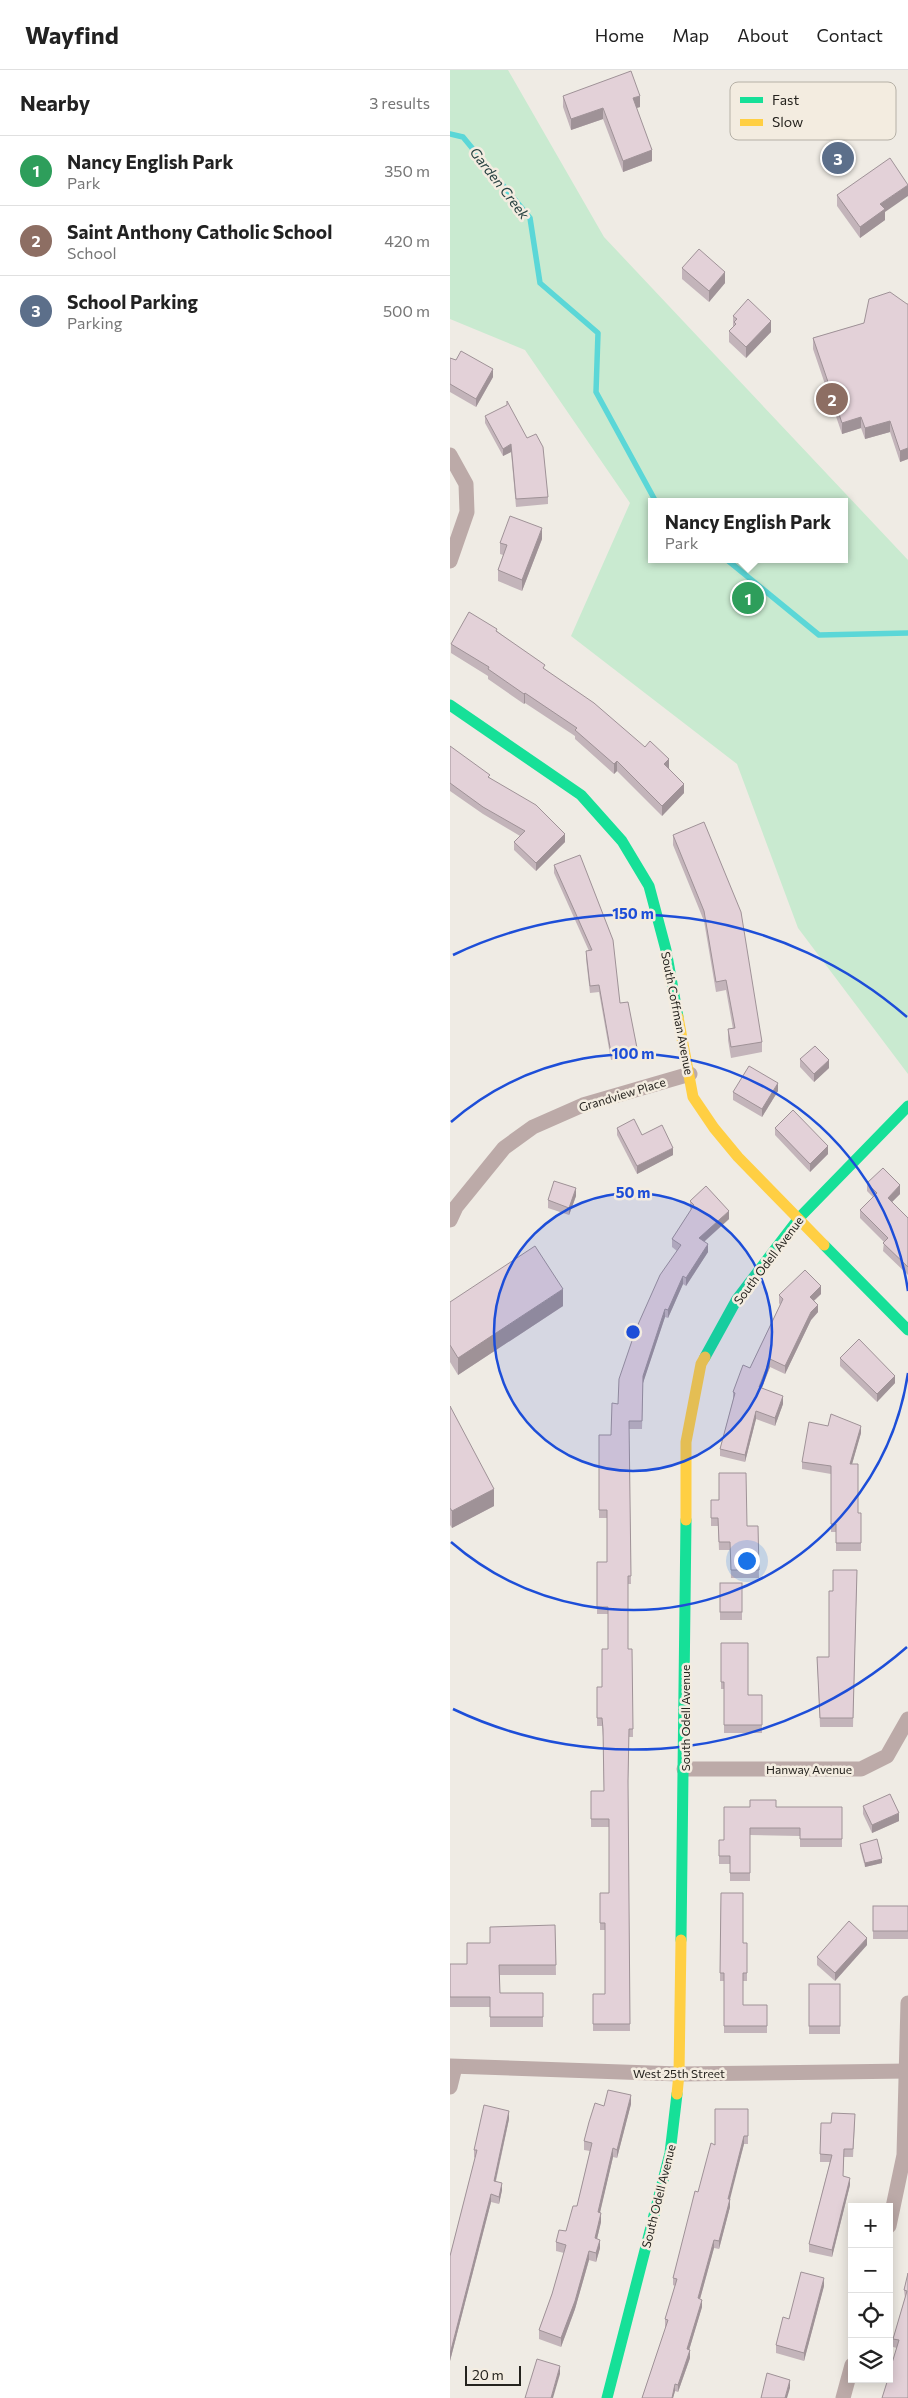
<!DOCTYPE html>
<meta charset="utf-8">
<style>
body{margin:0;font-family:Commissioner,sans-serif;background:#f6f6f6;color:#222}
.controls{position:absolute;right:15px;bottom:15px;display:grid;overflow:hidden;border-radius:0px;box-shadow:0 2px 12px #0003}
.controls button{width:45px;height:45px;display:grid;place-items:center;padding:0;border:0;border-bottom:1px solid #e0e0e0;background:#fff;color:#222;font:25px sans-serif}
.scale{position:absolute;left:15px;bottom:12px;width:56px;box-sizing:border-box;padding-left:5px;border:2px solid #25231e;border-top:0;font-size:14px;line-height:18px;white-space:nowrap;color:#25231e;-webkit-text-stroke:4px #f3ece0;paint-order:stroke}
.you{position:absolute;left:296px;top:1490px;width:18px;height:18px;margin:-12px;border:4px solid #fff;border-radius:50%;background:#1a73e8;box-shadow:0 0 0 8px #1a73e833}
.badge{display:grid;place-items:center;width:32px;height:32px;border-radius:50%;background:#d93025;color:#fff;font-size:16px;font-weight:700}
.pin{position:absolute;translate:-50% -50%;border:2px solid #fff;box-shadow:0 1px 5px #0006}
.popup{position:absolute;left:198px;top:428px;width:200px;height:65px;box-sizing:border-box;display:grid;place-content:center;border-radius:0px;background:#fff;filter:drop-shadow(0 1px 4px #0005);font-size:16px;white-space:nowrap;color:#767676}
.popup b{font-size:19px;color:#222}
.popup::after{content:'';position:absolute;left:50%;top:100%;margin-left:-10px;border:10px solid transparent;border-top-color:#fff}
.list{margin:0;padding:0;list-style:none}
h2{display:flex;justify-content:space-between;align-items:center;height:65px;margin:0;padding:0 20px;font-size:21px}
h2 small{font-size:16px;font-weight:400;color:#767676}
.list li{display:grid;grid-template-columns:32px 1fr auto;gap:15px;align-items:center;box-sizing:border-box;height:70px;padding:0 20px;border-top:1px solid #e0e0e0}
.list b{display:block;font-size:19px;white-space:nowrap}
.list p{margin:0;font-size:16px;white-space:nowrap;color:#767676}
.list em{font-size:16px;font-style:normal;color:#767676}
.icon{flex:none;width:28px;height:28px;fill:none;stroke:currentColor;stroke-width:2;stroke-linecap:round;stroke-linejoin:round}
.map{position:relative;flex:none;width:458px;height:2328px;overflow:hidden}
header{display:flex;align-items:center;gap:30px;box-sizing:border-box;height:70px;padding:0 25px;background:#fff;border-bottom:1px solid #e0e0e0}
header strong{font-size:24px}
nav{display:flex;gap:28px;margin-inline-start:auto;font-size:18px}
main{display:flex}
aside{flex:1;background:#fff}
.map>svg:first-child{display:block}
</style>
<header>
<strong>Wayfind</strong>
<nav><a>Home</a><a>Map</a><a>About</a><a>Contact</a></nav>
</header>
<main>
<aside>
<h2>Nearby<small>3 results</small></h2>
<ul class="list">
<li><span class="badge" style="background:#2e9e5b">1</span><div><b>Nancy English Park</b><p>Park</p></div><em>350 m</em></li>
<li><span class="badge" style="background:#8d6e63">2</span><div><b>Saint Anthony Catholic School</b><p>School</p></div><em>420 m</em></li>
<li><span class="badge" style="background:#5c6f8a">3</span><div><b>School Parking</b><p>Parking</p></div><em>500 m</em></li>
</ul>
</aside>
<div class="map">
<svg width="458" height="2328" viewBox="0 0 458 2328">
<rect width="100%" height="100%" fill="#efebe4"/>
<!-- green -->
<path fill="#c9ead0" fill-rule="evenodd" d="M0,0h58l96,167 304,323v514l-110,-146 -61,-164 -166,-128 59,-133 -105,-153 -75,-31zM202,432h192v57h-192z"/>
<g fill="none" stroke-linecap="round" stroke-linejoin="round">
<!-- stream -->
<g stroke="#5bd7d7" stroke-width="5.5">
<polyline points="0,64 13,67 80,148 90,213 148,263 146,322 206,432"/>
<polyline points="276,489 369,565 458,563"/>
</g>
<!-- street -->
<g stroke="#bcaaa8" stroke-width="15">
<polyline points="0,385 16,414 17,442 0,491"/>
<polyline points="0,1150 6,1137 54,1078 83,1057 133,1035 240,1004"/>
<polyline points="234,1699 411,1699 437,1686 458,1649"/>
<polyline points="0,1996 229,2004 458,2001"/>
<polyline points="0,2017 5,1997"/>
<polyline points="439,2156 454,2085 458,1933"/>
<polyline points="393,2328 402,2295"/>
</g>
<!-- fast -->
<g stroke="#16e098" stroke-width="11">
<polyline points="0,635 131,725 172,771 199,816 216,880 228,947"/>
<polyline points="374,1175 458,1260"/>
<polyline points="255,1287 287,1229 349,1148 458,1036"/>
<polyline points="231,1870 236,1450"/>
<polyline points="157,2328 220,2083 227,2024"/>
</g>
<!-- slow -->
<g stroke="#ffcf43" stroke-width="11">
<polyline points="228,947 243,1027 264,1058 288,1087 374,1175"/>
<polyline points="236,1450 236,1372 251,1294 255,1287"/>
<polyline points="227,2024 229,2004 231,1870"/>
</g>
</g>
<!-- wall -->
<g fill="#c3b4ba">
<polygon points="113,26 190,37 186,38 202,91 173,102 153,49 121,60 113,37"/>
<polygon points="387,125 435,142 435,150 410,168 387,136"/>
<polygon points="232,198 275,213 259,232 232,209"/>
<polygon points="458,234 458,389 450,392 440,362 415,369 411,358 392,364 363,279 363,268 414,253"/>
<polygon points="283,246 321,262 296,288 279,272 279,261 283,257"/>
<polygon points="0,288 6,290 43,307 26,337 0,322"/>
<polygon points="35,346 98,427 98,434 66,437 61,382 53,386 35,353"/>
<polygon points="92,469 72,521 48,511 48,500 53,485 50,484 50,473"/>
<polygon points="47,561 219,698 234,723 212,746 167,701 164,704 125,669 125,666 75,633 74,634 38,609 38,606 1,583 1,574"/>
<polygon points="0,676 40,708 115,772 86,801 64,780 64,772 70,766 33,744 0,721"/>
<polygon points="223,765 312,972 312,982 281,988 278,970 278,959 283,959 276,920 266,922 254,851 223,775"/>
<polygon points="104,795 170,933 187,978 187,986 161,990 149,922 140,923 136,889 136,881 139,881 104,803"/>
<polygon points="350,989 379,998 364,1012 350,997"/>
<polygon points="328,1021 312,1047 283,1030 283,1022"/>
<polygon points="167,1058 192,1065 223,1085 187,1104 167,1065"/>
<polygon points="325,1058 378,1084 360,1102 325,1065"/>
<polygon points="417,1113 450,1124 442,1132 458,1148 458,1205 433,1181 434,1172 410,1148 410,1140 423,1127 417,1121"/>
<polygon points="126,1126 119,1145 98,1138 98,1130"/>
<polygon points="240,1131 279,1149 254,1172 258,1182 236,1216 233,1214 218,1248 215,1247 193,1313 192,1359 179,1359 181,1514 178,1514 178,1579 183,1659 183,1667 179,1667 178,1717 180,1961 143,1961 143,1924 155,1924 155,1860 150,1860 150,1823 159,1823 159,1757 141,1757 141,1721 154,1721 153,1667 152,1656 147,1656 147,1617 152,1617 158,1579 158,1544 147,1544 147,1492 157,1492 157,1448 149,1448 149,1365 161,1365 168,1334 227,1181 222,1177 222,1169 241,1140 240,1138"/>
<polygon points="371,1224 364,1231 368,1242 361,1250 335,1304 320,1297 312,1318 333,1334 325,1356 306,1349 295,1392 270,1386 270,1379 283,1330 283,1322 300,1298 330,1235 329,1233 329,1225"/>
<polygon points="0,1232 113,1236 8,1305 0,1292"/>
<polygon points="390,1288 445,1313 427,1332 390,1296"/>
<polygon points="0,1336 44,1436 2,1458 0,1455"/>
<polygon points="378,1356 411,1363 402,1394 408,1443 411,1443 411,1481 386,1481 386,1462 381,1462 381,1404 352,1399 352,1392"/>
<polygon points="261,1430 297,1456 308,1456 309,1508 281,1508 280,1480 269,1480 268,1456 261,1456"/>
<polygon points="407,1500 403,1657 370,1657 367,1587 379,1587 383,1521"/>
<rect x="270" y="1513" width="22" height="37"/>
<polygon points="271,1573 298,1625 312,1625 312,1663 274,1663 274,1619 271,1619"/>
<polygon points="413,1736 449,1751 422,1763 413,1744"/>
<polygon points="326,1737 392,1737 392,1777 350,1777 350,1766 300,1765 300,1811 280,1811 280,1794 269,1794 269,1770 274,1770"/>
<polygon points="410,1774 432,1793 415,1797 410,1778"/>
<polygon points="271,1823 293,1873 297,1873 297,1911 293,1911 293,1935 317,1935 317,1963 274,1963 274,1911 270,1911"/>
<rect x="423" y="1836" width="35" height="33"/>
<polygon points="105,1855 106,1905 50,1905 50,1923 93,1923 93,1957 40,1957 40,1937 0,1937 0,1894 17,1894 40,1873"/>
<polygon points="417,1875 385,1911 367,1895 367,1887"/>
<rect x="359" y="1914" width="31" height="50"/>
<polygon points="181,2034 167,2088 163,2087 150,2142 151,2152 147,2169 150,2178 146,2192 139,2190 125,2239 111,2277 89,2269 89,2260 102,2224 114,2183 106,2181 106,2172 116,2161 127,2136 140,2081 134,2080 134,2071 154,2036"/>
<polygon points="298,2039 298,2074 294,2074 279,2129 280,2137 269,2179 264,2178 250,2229 252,2237 239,2280 240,2288 228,2322 225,2321 223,2328 192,2328 216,2257 215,2257 215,2249 225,2216 223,2215 223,2208 248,2122 265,2075"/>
<polygon points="59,2049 46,2111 52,2120 49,2134 41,2132 0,2291 0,2186 25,2088 24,2087 24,2080"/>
<polygon points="405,2052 403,2087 394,2087 393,2106 400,2115 382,2187 359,2182 359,2174 380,2092 370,2092 370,2084 381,2053"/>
<polygon points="458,2203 458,2328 447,2278 443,2277 443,2269 455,2228 454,2220"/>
<polygon points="374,2216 354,2291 326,2283 326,2275 339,2249"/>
</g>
<!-- shaded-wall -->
<g fill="#9f9297">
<polygon points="190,26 190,37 183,39 183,28"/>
<polygon points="153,38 153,49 121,60 121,49"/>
<polygon points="202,80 202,91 173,102 173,91"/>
<polygon points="458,115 458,126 435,142 435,150 410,168 410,157 430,134"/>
<polygon points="275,202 275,213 259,232 259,221"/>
<polygon points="321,251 321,262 296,288 296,277"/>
<polygon points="43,299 43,307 26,337 26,329"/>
<polygon points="411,347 411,358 392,364 392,353"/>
<polygon points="440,351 440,362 415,369 415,358"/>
<polygon points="61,374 61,382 53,386 53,379"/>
<polygon points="458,378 458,389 450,392 450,381"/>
<polygon points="92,458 92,469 72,521 72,510"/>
<polygon points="75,623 75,633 74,634 74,624"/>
<polygon points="219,689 219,699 214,694"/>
<polygon points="167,691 167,701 164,704 164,694"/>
<polygon points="234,714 234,723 212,746 212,736"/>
<polygon points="115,764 115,772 86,801 86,793"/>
<polygon points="379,990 379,998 364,1012 364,1004"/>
<polygon points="328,1013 328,1021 312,1047 312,1039"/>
<polygon points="378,1076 378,1084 360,1102 360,1094"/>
<polygon points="223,1078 223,1085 187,1104 187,1096"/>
<polygon points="450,1115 450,1124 438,1136 438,1128"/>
<polygon points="126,1118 126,1126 119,1145 119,1138"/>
<polygon points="279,1141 279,1149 249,1176 249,1168"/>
<polygon points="258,1174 258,1182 236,1216 236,1208"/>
<polygon points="233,1206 233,1214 218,1248 218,1240"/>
<polygon points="371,1216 371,1224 360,1234 360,1227"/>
<polygon points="113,1219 113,1236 8,1305 8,1288"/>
<polygon points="368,1235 368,1242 361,1250 335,1304 335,1296 361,1242"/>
<polygon points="215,1239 215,1247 193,1313 192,1359 193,1306"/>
<polygon points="320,1289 320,1297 309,1325 309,1317"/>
<polygon points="445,1306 445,1313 427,1332 427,1324"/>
<polygon points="333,1326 333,1334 325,1356 325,1348"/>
<polygon points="306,1341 306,1349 295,1392 295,1385"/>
<polygon points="411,1356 411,1363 400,1401 400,1394"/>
<polygon points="44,1419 44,1436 2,1458 2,1441"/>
<polygon points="449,1743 449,1751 422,1763 422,1755"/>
<polygon points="432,1789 432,1793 415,1797 415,1793"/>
<polygon points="417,1868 417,1875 385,1911 385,1903"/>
<polygon points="181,2025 181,2034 167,2088 167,2080"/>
<polygon points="59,2041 59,2049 44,2118 44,2111"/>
<polygon points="294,2066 294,2074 278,2137 278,2129"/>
<polygon points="163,2078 163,2087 148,2151 148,2142"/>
<polygon points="400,2108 400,2115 382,2187 382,2180"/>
<polygon points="52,2113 52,2120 49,2134 49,2127"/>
<polygon points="41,2124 41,2132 0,2291 0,2284"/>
<polygon points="280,2129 280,2137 269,2179 269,2171"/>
<polygon points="151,2143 151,2152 145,2177 145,2168"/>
<polygon points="150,2170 150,2178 146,2192 146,2183"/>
<polygon points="264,2170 264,2178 248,2236 248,2228"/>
<polygon points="139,2181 139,2190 125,2239 111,2277 111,2268"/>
<polygon points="374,2208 374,2216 354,2291 354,2283"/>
<polygon points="252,2230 252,2237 237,2287 237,2279"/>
<polygon points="240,2280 240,2288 228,2322 228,2315"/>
<polygon points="110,2296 110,2304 103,2328 101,2328"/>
<polygon points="340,2310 340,2318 337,2328 335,2328"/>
<polygon points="225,2314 225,2321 223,2328 222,2328"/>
</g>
<!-- building -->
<g fill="#e3d1d8" stroke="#9f9297">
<polygon points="181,1 190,26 183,28 202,80 173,91 153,38 121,49 113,26"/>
<polygon points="440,88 458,115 430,134 435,139 410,157 387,125"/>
<polygon points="249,179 275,202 259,221 232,198"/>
<polygon points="440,222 457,234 458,234 458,378 450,381 440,351 415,358 411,347 392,353 363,268 414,253 419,229"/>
<polygon points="298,229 321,251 296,277 279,261 286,254 284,252 287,249 283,246"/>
<polygon points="11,281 43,299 26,329 0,314 0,288 6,290"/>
<polygon points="57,331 77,368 86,364 93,377 98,427 66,429 61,374 53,379 35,346 57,335"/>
<polygon points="60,446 92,458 72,510 48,500 57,475 50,473"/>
<polygon points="19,542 47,559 46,561 95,595 93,598 144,633 195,677 200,671 219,689 214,694 234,714 212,736 167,691 164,694 125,660 127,658 75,623 74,624 38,599 39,597 1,574"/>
<polygon points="0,676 40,705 38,707 86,735 115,764 86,793 64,772 75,761 33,737 0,713"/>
<polygon points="254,752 291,842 312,972 281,977 278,959 285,958 276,910 266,912 254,841 223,765"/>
<polygon points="130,785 163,870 170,933 178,932 187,978 161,983 149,915 140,916 136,881 142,880 104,795"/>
<polygon points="365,976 379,990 364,1004 350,989"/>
<polygon points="299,996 328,1013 312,1039 283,1022"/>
<polygon points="343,1040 378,1076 360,1094 325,1058"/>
<polygon points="184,1049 192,1065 212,1055 223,1078 187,1096 167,1058"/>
<polygon points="433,1098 450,1115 438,1128 458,1148 458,1197 433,1173 438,1168 410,1140 427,1123 417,1113"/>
<polygon points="104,1111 126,1118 119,1138 98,1130"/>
<polygon points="256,1116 279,1141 249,1168 258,1174 236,1208 233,1206 218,1240 215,1239 193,1306 192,1351 179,1351 181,1506 178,1506 178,1579 182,1579 183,1659 179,1659 178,1711 180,1954 143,1954 143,1924 155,1924 155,1853 150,1853 150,1823 159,1823 159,1749 141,1749 141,1721 154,1721 153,1659 152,1648 147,1648 147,1617 152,1617 152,1579 158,1579 158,1537 147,1537 147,1492 157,1492 157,1440 149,1440 149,1365 161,1365 162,1333 168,1334 169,1309 186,1259 210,1205 231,1175 222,1169 244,1135 240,1131"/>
<polygon points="85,1176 113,1219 8,1288 0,1275 0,1232"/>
<polygon points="355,1200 371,1216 360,1227 368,1235 361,1242 335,1296 320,1289 309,1317 333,1326 325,1348 306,1341 295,1385 270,1379 285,1323 283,1322 293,1295 300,1298 333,1229 329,1225"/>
<polygon points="409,1269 445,1306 427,1324 390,1288"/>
<polygon points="0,1336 44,1419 2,1441 0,1438"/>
<polygon points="381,1344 411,1356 400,1394 408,1394 408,1443 411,1443 411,1473 386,1473 386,1454 381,1454 381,1396 352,1392 359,1352 378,1356"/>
<polygon points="269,1403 296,1403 297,1456 308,1456 309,1500 281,1500 280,1472 269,1472 268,1448 261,1448 261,1430 269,1430"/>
<polygon points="383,1500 407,1500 403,1648 370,1648 367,1587 379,1587 379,1521 383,1521"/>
<rect x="270" y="1513" width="22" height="29"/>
<polygon points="271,1573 298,1573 298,1625 312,1625 312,1655 274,1655 274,1612 271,1612"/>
<polygon points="440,1724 449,1743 422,1755 413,1736"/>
<polygon points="300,1730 326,1730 326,1737 392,1737 392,1769 350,1769 350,1758 300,1758 300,1803 280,1803 280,1786 269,1786 269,1770 274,1770 274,1737 300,1737"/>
<polygon points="427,1769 432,1789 415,1793 410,1774"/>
<polygon points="271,1823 293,1823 293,1873 297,1873 297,1903 293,1903 293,1935 317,1935 317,1956 274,1956 274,1903 270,1903"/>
<rect x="423" y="1836" width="35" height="25"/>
<polygon points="399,1851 417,1868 385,1903 367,1887"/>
<polygon points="105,1855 106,1895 49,1895 50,1923 93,1923 93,1947 40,1947 40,1927 0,1927 0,1894 17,1894 17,1873 40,1873 40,1857"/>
<rect x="359" y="1914" width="31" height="42"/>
<polygon points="158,2020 181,2025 167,2080 163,2078 148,2142 151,2143 145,2168 150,2170 146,2183 139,2181 125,2231 111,2268 89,2260 102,2224 116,2175 106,2172 109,2160 116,2161 123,2136 127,2136 142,2073 134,2071 139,2052 145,2033 154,2036"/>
<polygon points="34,2035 59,2041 44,2111 52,2113 49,2127 41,2124 0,2284 0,2186 27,2080 24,2080"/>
<polygon points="265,2039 298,2039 298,2066 294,2066 278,2129 280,2129 269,2171 264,2170 248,2228 252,2230 237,2279 240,2280 228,2315 225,2314 222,2328 192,2328 218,2250 215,2249 227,2209 223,2208 245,2121 248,2122 261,2073 265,2075"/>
<polygon points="382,2043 405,2044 403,2079 394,2079 393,2106 400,2108 382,2180 359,2174 382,2085 370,2084 371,2053 381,2053"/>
<polygon points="351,2202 374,2208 354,2283 326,2275 333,2247 339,2249"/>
<polygon points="458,2203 458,2328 432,2328 438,2309 439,2309 439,2303 449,2270 443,2269 457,2221 454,2220"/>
<polygon points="87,2289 110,2296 101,2328 75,2328"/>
<polygon points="317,2303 340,2310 335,2328 311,2328"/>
</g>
<!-- distance rings -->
<circle cx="183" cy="1262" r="139" fill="#1d4ed8" fill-opacity=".12"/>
<g fill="none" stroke="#1d4ed8" stroke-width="2.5">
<circle cx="183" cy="1262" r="139"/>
<path d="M458 1303A278 278 0 0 1 1 1472M1 1052A278 278 0 0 1 458 1221"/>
<path d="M457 1577A418 418 0 0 1 3 1639M3 885A418 418 0 0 1 457 947"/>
</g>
<g text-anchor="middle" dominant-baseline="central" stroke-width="5" stroke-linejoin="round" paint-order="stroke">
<!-- street labels -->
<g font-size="12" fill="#25231e" stroke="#f3ece0">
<text transform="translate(228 943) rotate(79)">South Coffman Avenue</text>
<text transform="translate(172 1024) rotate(-17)">Grandview Place</text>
<text transform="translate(318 1190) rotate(-53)">South Odell Avenue</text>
<text transform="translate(235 1648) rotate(-90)">South Odell Avenue</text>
<text x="359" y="1699">Hanway Avenue</text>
<text x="229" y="2003">West 25th Street</text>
<text transform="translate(208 2126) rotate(-76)">South Odell Avenue</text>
</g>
<!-- water labels -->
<g font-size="14" font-style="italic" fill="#264040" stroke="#f3ece0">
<text transform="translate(50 113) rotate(52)">Garden Creek</text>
</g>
</g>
<!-- legend -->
<rect x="280" y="12" width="166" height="58" rx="8" fill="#f3ece0" stroke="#b5b0a6" stroke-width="1"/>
<rect x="290" y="27" width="23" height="6" fill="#16e098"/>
<rect x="290" y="49" width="23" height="7" fill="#ffcf43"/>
<g font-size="14" fill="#25231e">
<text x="322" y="35">Fast</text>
<text x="322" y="57">Slow</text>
</g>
<circle cx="183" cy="1262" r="8" fill="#1d4ed8" stroke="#f3ece0" stroke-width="2.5"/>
<g font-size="15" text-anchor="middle" font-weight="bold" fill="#1d4ed8" stroke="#f3ece0" stroke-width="5" stroke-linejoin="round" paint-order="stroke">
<text x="183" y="849">150 m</text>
<text x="183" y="989">100 m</text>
<text x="183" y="1128">50 m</text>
</g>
</svg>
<div class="controls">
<button>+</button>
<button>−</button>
<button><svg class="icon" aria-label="locate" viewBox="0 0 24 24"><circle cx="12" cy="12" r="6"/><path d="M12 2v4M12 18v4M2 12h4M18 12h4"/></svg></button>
<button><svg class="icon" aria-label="layers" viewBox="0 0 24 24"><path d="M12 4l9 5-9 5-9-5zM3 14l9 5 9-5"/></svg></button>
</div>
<div class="scale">20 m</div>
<div class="you"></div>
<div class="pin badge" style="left:298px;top:528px;background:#2e9e5b">1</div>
<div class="popup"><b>Nancy English Park</b>Park</div>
<div class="pin badge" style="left:382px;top:329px;background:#8d6e63">2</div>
<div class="pin badge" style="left:388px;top:88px;background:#5c6f8a">3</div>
</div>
</main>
